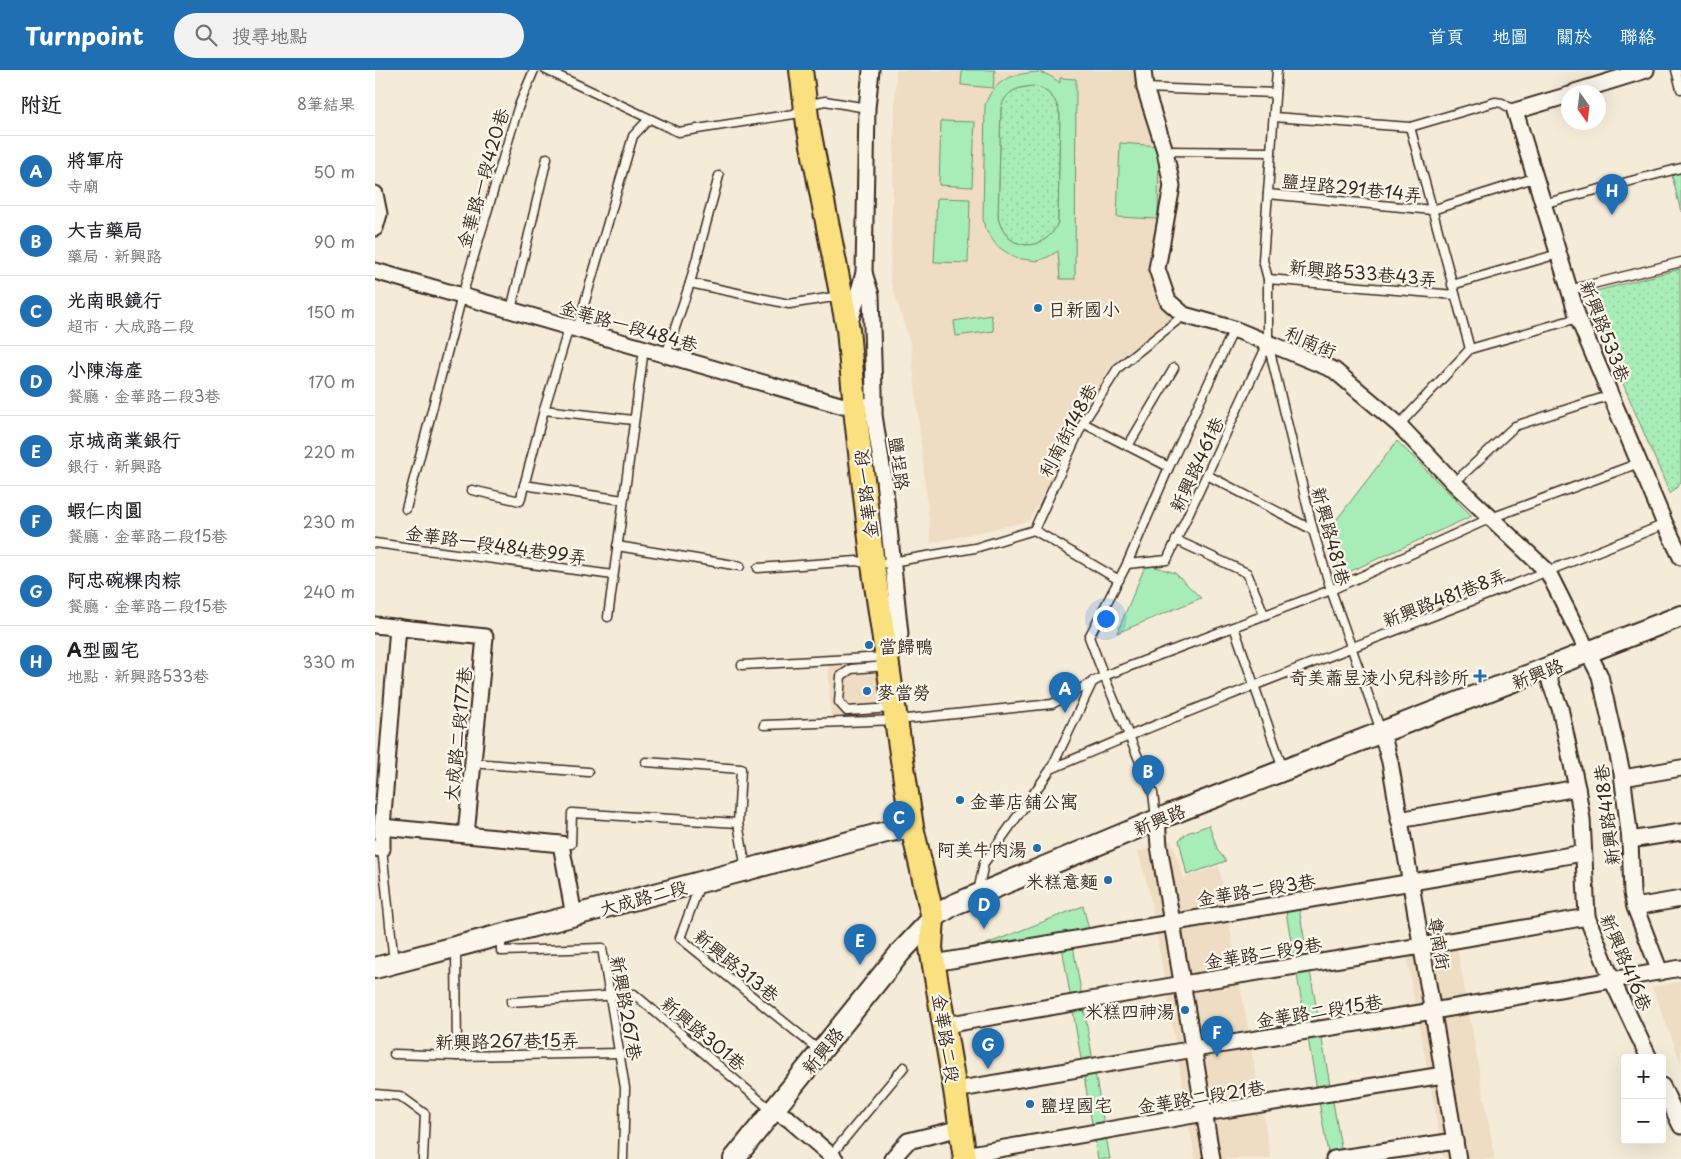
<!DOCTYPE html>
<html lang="zh-TW">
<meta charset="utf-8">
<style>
body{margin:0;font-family:"Playpen Sans","LXGW WenKai TC",sans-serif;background:#f2f2f2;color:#202124}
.controls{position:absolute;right:15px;bottom:15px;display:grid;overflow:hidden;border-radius:5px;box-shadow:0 5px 20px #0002}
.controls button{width:45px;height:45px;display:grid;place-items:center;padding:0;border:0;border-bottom:1px solid #e0e0e0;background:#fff;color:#202124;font:25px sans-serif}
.compass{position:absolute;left:1186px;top:15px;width:45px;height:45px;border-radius:50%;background:#fff;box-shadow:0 5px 20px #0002;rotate:166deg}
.you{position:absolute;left:730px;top:548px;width:18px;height:18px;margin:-12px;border:4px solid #fff;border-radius:50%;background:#1a73e8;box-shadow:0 0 0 8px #1a73e833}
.badge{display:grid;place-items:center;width:32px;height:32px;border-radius:50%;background:#1f6fb2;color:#fff;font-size:16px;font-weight:700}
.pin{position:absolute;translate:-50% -41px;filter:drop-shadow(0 1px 2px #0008)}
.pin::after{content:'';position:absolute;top:26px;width:18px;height:15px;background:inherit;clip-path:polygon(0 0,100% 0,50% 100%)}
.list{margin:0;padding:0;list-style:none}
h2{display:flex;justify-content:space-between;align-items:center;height:65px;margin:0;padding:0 20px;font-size:21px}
h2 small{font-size:16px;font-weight:400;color:#757577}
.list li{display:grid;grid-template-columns:32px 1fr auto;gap:15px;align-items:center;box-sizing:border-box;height:70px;padding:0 20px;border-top:1px solid #e0e0e0}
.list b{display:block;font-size:19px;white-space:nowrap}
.list p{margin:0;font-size:16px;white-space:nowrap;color:#757577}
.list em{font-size:16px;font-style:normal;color:#757577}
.icon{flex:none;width:28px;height:28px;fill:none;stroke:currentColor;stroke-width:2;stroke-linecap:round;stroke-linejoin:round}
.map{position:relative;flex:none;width:1306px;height:1089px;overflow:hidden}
header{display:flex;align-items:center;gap:30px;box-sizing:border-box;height:70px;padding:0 25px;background:#1f6fb2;color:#fff}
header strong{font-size:24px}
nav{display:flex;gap:28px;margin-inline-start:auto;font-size:18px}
.search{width:350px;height:45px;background:#f2f2f2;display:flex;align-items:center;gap:12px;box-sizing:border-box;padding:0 18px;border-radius:28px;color:#757577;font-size:19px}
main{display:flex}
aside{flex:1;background:#fff}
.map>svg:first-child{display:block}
</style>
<header>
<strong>Turnpoint</strong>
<div class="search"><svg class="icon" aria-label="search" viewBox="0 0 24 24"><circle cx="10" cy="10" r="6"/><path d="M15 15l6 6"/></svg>搜尋地點</div>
<nav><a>首頁</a><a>地圖</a><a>關於</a><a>聯絡</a></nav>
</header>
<main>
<aside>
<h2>附近<small>8筆結果</small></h2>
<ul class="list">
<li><span class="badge">A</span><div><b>將軍府</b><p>寺廟</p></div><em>50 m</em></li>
<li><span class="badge">B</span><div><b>大吉藥局</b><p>藥局 · 新興路</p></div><em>90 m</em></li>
<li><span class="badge">C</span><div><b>光南眼鏡行</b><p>超市 · 大成路二段</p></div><em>150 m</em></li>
<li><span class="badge">D</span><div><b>小陳海產</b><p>餐廳 · 金華路二段3巷</p></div><em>170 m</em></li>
<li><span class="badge">E</span><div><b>京城商業銀行</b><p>銀行 · 新興路</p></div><em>220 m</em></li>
<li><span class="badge">F</span><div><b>蝦仁肉圓</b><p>餐廳 · 金華路二段15巷</p></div><em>230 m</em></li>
<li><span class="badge">G</span><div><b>阿忠碗粿肉粽</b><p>餐廳 · 金華路二段15巷</p></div><em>240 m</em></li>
<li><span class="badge">H</span><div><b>A型國宅</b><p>地點 · 新興路533巷</p></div><em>330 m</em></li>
</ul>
</aside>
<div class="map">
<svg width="1306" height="1089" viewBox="0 0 1306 1089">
<defs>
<pattern id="grass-dots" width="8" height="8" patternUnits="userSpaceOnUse" patternTransform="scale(1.25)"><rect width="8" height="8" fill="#a8edb8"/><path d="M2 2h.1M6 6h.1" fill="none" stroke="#92cb9e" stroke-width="1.8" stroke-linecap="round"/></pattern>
</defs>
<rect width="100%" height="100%" fill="#f5ebd9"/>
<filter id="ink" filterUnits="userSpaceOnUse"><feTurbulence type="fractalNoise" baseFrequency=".02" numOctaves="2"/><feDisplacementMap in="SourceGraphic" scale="10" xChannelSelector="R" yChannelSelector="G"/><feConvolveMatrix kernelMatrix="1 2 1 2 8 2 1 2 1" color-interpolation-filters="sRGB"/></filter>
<g filter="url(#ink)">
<!-- built -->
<g fill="#eeddc3">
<polygon points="521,0 761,0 761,9 791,82 785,209 808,245 803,255 759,279 737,294 654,451 556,473 536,276 515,209"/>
<polygon points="509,588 518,645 456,648 453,592"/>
<polygon points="796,770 809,808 844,796 896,1089 820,1089 774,820 763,782"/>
<polygon points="1081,870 1120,1089 1069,1089 1030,880"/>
<polygon points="1306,911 1306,993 1277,917"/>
</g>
<!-- grass -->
<g fill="url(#grass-dots)" stroke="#728c6b">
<path d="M659,16c15,4 22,12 26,28l-2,108c-8,24 -39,32 -54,10 -3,-4 -5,-10 -6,-15l3,-110c5,-16 17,-20 33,-21z"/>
<polygon points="1305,199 1306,413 1295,424 1217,241 1214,223"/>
</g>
<!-- park -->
<g fill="#a8edb8" stroke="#728c6b" fill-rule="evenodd">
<polygon points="587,0 620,0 618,18 586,15"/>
<path d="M663,2c9,2 15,5 22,11v-5l16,1 -1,200h-15l-2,-28 -10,6 -11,4 -22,-3 -18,-12 -12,-17 -2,-10 2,-114c9,-26 28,-31 53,-33zM659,16c15,4 22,12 26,28l-2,108c-8,24 -39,32 -54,10 -3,-4 -5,-10 -6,-15l3,-110c5,-16 17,-20 33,-21z"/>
<polygon points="566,51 600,52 597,117 564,115"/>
<polygon points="745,73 784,76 783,149 742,147"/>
<polygon points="1306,103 1306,142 1297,105"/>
<polygon points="562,128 595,129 593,193 559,192"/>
<polygon points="616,245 619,261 581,266 579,251"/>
<polygon points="1022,371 1097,446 967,505 953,461"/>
<polygon points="771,494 800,503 826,528 742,563"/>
<polygon points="834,755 843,781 851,791 812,805 804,770 812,763"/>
<polygon points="923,833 968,1089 954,1089 910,836"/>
<polygon points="708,836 714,860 696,864 735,1089 723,1089 685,865 594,881"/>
</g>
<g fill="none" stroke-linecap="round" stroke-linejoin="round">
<defs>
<g id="lane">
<polyline points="171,0 303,62 419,44 431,35 450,31 492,38"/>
<polyline points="902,0 888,190 893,209 893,273 938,460 956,520 1006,661"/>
<polyline points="1301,0 1306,19"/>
<polyline points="770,18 900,23"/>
<polyline points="899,47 1035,57 1120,32 1127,33 1140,41"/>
<polyline points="1035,57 1095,279"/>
<polyline points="790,81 896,82"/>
<polyline points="893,124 1057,140 1159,108"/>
<polyline points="1167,134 1306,98"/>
<polyline points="893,209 1080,225"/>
<polyline points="315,213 414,234 465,226"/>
<polyline points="1077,215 1183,184"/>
<polyline points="1194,220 1306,192"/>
<polyline points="136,240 172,88"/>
<polyline points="202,259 258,66 274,49"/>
<polyline points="291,285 315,213 344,106"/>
<polyline points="169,340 258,350"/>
<polyline points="708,353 794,397"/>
<polyline points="1024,355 1095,279 1203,248"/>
<polyline points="753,376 799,298"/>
<polyline points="832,405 938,460"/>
<polyline points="1079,413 1140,356 1236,325"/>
<polyline points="149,415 248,430"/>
<polyline points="97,420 145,431 169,340 194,257"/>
<polyline points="31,439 87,226 143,38 159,0"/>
<polyline points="659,460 708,353 743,298 809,245"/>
<polyline points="801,470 872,503 889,544"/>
<polyline points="0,473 238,505"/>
<polyline points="242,476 365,496"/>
<polyline points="752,494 792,490 893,273"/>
<polyline points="383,498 482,491 498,495 600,478 659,460 744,510"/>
<polyline points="233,547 269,279"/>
<polyline points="859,557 908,699"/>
<polyline points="367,595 510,587"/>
<polyline points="511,596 476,599 466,606 464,632 472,641 517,638"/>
<polyline points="389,655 522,650 677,634 729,606 714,567 752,494 794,397 859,259"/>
<polyline points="271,692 366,699 363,753 371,799"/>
<polyline points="98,693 213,702"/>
<path d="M676,699c202,-87 410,-161 614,-245"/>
<polyline points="781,748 778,723 729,606 956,520 1116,448 1264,393"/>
<polyline points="186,774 196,774 197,743 363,753"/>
<polyline points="7,779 19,893"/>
<polyline points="325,814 305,868 445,981"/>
<polyline points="603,822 609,793 676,699 718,611"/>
<polyline points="126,866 126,881 227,878 250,1018 248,1089"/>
<polyline points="81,878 82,986"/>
<polyline points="136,932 259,924 396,1040"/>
<polyline points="19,984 82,986 245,983"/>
<polyline points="0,1024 25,1026 50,1044 48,1089"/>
<polyline points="456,1085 529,997"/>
</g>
<g id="street">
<polyline points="768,0 770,18 790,81 797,116 782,199 793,231 809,245 859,259 959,300 1024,355 1079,413 1173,502 1225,606 1247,703 1255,770 1257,823 1260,837 1285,902"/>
<polyline points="1200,22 1271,0"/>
<polyline points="1194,25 1140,41 1203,248 1290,454 1306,487"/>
<polyline points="0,124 4,144 0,158"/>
<polyline points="0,201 465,335 498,336"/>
<polyline points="489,203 496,225 499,322 499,345 509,410 525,564 512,587"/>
<polyline points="474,256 489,203 492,38 496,0"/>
<polyline points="0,555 110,567 91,765"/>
<polyline points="1172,599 1176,615 1185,638 1202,718 1207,749 1212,847 1237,910 1274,988"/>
<polyline points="1007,663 1015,692 1083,1089"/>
<polyline points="1248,708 1306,698"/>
<polyline points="782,750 784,776 837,1089"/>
<polyline points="1024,750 1202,718"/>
<polyline points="7,757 186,774 199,846"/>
<polyline points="1255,770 1306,762"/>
<polyline points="0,778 7,779 7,757 23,557"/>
<polyline points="1260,837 1306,829"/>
<polyline points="559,893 1208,783"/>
<polyline points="570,955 808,914 1046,876 1212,847"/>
<polyline points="1287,1016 1306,1056"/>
<polyline points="580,1020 819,979 1058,941 1306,898"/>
<polyline points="398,1041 414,1049 460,1089"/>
<polyline points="590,1085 830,1043 1068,1005"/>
<polyline points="517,1089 533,1071 586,1058"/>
<polyline points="959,1089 1080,1071"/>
</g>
<g id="secondary">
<polyline points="0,898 371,800 511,762 537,757"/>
<polyline points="359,1089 525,883 558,848 578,835 796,744 1306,546"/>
</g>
<polyline id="primary" points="426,0 433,55 473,259 481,348 498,495 537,757 558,848 556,878 580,1020 590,1089"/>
</defs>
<!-- lane casing -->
<use href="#lane" stroke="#3b2a1e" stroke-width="11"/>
<!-- street casing -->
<use href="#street" stroke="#3b2a1e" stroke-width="19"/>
<!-- secondary casing -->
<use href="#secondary" stroke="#3b2a1e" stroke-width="24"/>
<!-- primary casing -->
<use href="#primary" stroke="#3b2a1e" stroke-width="26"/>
<!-- lane -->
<use href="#lane" stroke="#fbf7ec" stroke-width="8"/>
<!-- street -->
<use href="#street" stroke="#fbf7ec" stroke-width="15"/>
<!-- secondary -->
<use href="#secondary" stroke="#fbf7ec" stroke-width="20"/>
<!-- primary -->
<use href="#primary" stroke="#fbe080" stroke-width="22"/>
</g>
</g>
<!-- markers -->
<g fill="#1f6fb2" stroke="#fbf7ec" stroke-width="2">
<circle cx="663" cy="238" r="5"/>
<circle cx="494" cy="575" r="5"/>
<path d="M1102.5 598.5h5v5h5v5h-5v5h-5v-5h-5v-5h5z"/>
<circle cx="492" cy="621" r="5"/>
<circle cx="585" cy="730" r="5"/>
<circle cx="662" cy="778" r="5"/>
<circle cx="733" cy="810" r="5"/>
<circle cx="810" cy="940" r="5"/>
<circle cx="655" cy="1034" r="5"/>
</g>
<g text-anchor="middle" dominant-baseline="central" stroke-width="4.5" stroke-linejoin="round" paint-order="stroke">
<!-- street labels -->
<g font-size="18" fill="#3b2a1e" stroke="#fbf7ec">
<text transform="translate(107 108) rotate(-74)">金華路一段420巷</text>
<text transform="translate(977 117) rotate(6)">鹽埕路291巷14弄</text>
<text transform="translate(988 202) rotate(5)">新興路533巷43弄</text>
<text transform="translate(254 255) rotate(16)">金華路一段484巷</text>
<text transform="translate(1231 261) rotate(69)">新興路533巷</text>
<text transform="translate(936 271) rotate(23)">利南街</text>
<text transform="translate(692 360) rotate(-62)">利南街148巷</text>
<text transform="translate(525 393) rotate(82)">鹽埕路</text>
<text transform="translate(821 394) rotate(-65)">新興路461巷</text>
<text transform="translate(490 424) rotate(-97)">金華路一段</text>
<text transform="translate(957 466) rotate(75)">新興路481巷</text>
<text transform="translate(121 474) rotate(8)">金華路一段484巷99弄</text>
<text transform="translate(1069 527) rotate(-21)">新興路481巷8弄</text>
<text transform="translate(1162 603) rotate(-21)">新興路</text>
<text transform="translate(82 664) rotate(-84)">大成路二段177巷</text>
<text transform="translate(1231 745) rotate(-97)">新興路418巷</text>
<text transform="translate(784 749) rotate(-22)">新興路</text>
<text transform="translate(881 819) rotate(-9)">金華路二段3巷</text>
<text transform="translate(268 827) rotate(-15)">大成路二段</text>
<text transform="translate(1065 873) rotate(80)">尊南街</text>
<text transform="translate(888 882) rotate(-9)">金華路二段9巷</text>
<text transform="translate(1252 892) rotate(67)">新興路416巷</text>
<text transform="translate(362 895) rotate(39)">新興路313巷</text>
<text transform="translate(252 938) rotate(80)">新興路267巷</text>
<text transform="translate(944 940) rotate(-9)">金華路二段15巷</text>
<text transform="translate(329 963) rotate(40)">新興路301巷</text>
<text transform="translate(572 968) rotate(81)">金華路二段</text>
<text transform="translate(132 970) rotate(-1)">新興路267巷15弄</text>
<text transform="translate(447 980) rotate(-51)">新興路</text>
<text transform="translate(826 1026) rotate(-9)">金華路二段21巷</text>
</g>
<!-- poi labels -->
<g font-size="18" fill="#3b2a1e" stroke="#fbf7ec" text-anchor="start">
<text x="673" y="238">日新國小</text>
<text x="504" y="575">當歸鴨</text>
<text x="1094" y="606" text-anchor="end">奇美蕭昱淩小兒科診所</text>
<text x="502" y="621">麥當勞</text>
<text x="595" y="730">金華店舖公寓</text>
<text x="652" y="778" text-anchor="end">阿美牛肉湯</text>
<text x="723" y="810" text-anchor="end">米糕意麵</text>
<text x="800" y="940" text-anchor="end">米糕四神湯</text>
<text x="665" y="1034">鹽埕國宅</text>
</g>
</g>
</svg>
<div class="controls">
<button>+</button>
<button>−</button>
</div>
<svg class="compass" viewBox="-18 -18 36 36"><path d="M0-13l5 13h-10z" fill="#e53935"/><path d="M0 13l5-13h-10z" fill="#757577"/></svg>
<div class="you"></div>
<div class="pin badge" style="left:690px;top:643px">A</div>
<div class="pin badge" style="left:773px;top:726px">B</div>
<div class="pin badge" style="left:524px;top:772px">C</div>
<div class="pin badge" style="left:609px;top:859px">D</div>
<div class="pin badge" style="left:485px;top:895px">E</div>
<div class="pin badge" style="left:842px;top:987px">F</div>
<div class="pin badge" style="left:613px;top:999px">G</div>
<div class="pin badge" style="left:1237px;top:145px">H</div>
</div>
</main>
